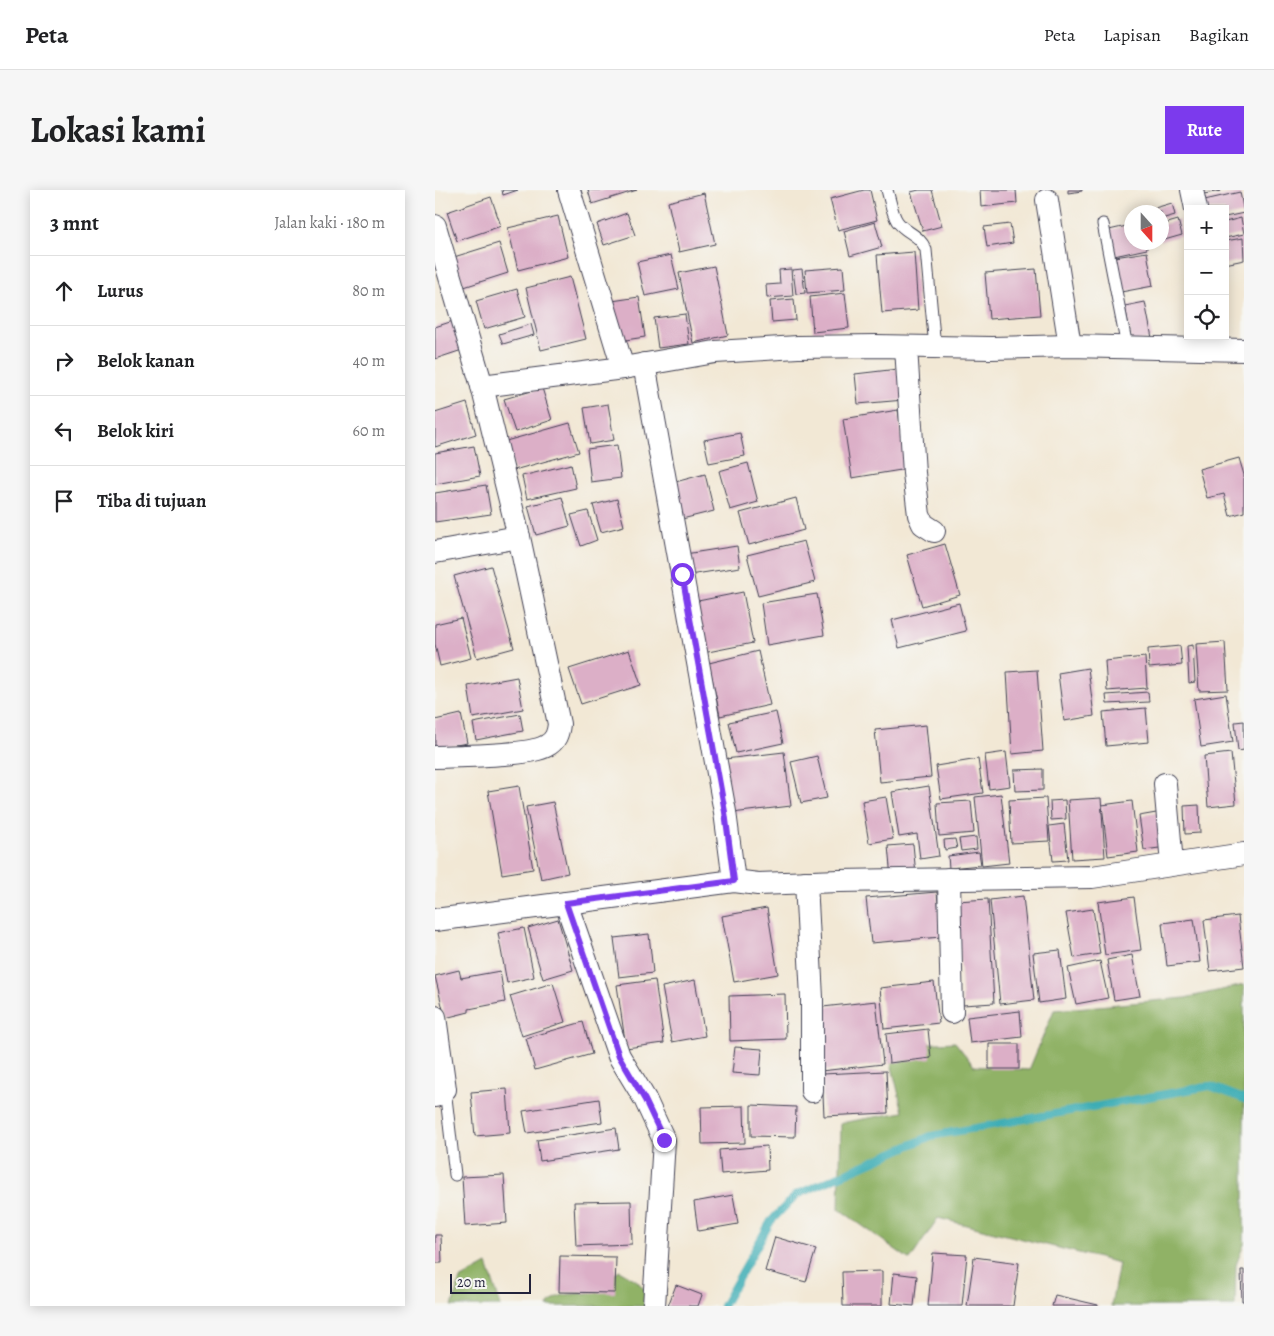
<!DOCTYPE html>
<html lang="id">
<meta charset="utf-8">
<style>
body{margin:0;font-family:Alegreya,serif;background:#f6f6f6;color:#202124}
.controls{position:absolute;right:15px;top:15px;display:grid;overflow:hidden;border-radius:0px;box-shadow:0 2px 12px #0003}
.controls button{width:45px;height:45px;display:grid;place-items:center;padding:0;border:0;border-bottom:1px solid #e0e0e0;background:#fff;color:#202124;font:25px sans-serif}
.compass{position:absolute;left:689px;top:15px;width:45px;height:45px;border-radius:50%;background:#fff;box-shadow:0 2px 12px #0003;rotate:159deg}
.scale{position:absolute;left:15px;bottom:12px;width:81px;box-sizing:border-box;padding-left:5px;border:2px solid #22223b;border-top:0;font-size:14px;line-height:18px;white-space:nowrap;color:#22223b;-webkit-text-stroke:4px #f6f6f2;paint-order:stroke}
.stop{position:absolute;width:15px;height:15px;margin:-11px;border:4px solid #7c3aed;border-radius:50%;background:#fff}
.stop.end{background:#7c3aed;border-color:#fff;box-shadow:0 1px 5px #0008}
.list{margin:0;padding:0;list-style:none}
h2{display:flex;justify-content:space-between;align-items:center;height:65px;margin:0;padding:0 20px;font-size:21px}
h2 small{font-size:16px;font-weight:400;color:#757577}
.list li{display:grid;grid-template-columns:32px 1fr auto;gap:15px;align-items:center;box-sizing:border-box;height:70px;padding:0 20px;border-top:1px solid #e0e0e0}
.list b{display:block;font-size:19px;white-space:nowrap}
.list em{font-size:16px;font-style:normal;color:#757577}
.icon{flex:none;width:28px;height:28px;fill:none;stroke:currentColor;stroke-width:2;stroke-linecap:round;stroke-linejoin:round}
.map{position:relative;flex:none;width:809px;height:1116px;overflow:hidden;border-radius:0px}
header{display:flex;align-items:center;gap:30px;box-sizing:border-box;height:70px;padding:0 25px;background:#fff;border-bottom:1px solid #e0e0e0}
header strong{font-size:24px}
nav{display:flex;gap:28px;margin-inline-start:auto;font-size:18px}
.intro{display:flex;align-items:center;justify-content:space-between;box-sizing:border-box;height:120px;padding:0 30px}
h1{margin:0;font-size:35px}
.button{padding:12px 22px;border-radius:0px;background:#7c3aed;color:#fff;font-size:18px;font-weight:700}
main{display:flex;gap:30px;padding:0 30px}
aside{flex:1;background:#fff;border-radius:0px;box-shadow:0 2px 12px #0003}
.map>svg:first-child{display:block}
</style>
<header>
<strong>Peta</strong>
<nav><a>Peta</a><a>Lapisan</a><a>Bagikan</a></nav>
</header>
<div class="intro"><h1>Lokasi kami</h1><a class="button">Rute</a></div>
<main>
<aside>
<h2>3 mnt<small>Jalan kaki · 180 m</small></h2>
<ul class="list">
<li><svg class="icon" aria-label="ahead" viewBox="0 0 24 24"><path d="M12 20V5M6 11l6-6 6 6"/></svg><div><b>Lurus</b></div><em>80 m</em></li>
<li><svg class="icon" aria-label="right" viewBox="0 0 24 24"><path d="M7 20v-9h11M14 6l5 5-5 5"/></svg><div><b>Belok kanan</b></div><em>40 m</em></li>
<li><svg class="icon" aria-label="left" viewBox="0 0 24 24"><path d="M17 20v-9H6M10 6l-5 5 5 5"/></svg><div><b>Belok kiri</b></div><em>60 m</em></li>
<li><svg class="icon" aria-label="arrive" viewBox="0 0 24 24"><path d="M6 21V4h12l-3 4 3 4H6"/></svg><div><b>Tiba di tujuan</b></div></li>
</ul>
</aside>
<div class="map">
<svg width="809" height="1116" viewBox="0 0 809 1116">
<rect width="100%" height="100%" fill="#f6f6f2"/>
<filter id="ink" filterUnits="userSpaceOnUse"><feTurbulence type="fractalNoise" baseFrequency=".02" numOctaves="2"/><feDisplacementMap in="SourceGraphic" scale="10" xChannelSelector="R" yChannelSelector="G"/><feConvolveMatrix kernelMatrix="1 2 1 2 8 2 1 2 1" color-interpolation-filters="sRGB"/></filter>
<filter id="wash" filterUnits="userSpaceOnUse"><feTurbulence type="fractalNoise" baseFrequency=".0096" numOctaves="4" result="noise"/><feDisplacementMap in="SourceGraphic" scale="20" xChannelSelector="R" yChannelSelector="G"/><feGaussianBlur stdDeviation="1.12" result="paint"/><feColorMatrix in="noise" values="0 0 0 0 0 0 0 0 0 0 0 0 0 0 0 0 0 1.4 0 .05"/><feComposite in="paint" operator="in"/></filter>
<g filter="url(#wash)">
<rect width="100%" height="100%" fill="#f2e8d5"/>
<!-- forest -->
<g fill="#90b266" stroke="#596a50">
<polygon points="809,795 809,1054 801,1075 800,1116 676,1116 684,1073 503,1028 475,1070 404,1019 406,933 468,922 452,856 520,852 539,876 594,880 619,820 750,808"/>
<polygon points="52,1074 66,1116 17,1116 25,1089"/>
<path d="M184,1080l17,10 10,11 -2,15h-96c9,-16 29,-10 43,-14 8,-2 21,-16 28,-22z"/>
</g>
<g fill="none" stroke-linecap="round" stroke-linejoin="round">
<!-- stream -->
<polyline stroke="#3cadb5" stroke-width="8" points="288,1116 336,1031 361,1005 496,946 775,896 809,909"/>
</g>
<g id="blocks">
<!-- building -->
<g fill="#dcafc7">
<polygon points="67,0 83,0 68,5"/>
<polygon points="153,0 202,0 157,14"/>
<polygon points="429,0 435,0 442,30 403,40 395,9"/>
<polygon points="484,0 497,0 507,36 488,41 476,2"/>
<polygon points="545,0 581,0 582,13 546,17"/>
<polygon points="633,0 647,0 647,1 633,3"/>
<polygon points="762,0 786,0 786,1 763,5"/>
<polygon points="805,2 809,23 790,27 790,19 767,19 765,11"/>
<polygon points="269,3 280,54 244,62 233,12"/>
<polygon points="56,7 66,36 22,51 12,22"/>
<polygon points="737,13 740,25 726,29 726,22 706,22"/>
<polygon points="192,23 200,45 169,55 162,34"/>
<polygon points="123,26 133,67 83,80 73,38"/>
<polygon points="806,28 809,44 790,48 790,32"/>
<polygon points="743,30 747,45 726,51 726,35"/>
<polygon points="440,32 447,57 415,66 409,41"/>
<polygon points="575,34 578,53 552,57 549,37"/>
<polygon points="696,35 696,52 711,52 712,59 679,66 674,40"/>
<polygon points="808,48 809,70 790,74 790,51"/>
<polygon points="64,53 73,83 29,97 19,67"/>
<polygon points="479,62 483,120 447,123 442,65"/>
<polygon points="712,62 718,96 686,102 680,67"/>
<polygon points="236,65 244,99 210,106 202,72"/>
<polygon points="279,76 293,145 258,153 244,83"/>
<polygon points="408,77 410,100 372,103 370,80"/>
<polygon points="356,79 358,106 332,108 331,95 345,94 344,80"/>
<polygon points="367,79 370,103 361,104 358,80"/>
<polygon points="601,79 605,125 554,129 550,83"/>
<polygon points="135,87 151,149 106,160 91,98"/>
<polygon points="82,99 90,127 49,139 41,111"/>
<polygon points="410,103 414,138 378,142 375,107"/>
<polygon points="204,107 210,147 184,151 177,111"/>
<polygon points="359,109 361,130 337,132 335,111"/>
<polygon points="710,112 717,148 697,152 690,116"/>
<polygon points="250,124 254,154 223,158 219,128"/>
<polygon points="18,131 27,160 0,169 0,137"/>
<polygon points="96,134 99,145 68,154 64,144"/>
<polygon points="463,179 469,210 423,214 420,184"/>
<polygon points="107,198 117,230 80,242 69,209"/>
<polygon points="32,213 41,244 0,257 0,223"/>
<polygon points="173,214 179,250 155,254 149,218"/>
<polygon points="463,220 472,279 417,288 408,229"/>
<polygon points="135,233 144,262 79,280 71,251"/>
<polygon points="305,243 310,266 274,273 269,250"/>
<polygon points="182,255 186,288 156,292 152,259"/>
<polygon points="39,256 45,286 0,294 0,263"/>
<polygon points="804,268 809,285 809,322 795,326 789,304 772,308 764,279"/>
<polygon points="313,273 323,312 295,320 284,281"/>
<polygon points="136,274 141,298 92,309 87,286"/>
<polygon points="270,284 279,321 243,330 233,294"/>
<polygon points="51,295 56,324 0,332 0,303"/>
<polygon points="127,307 135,336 101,345 93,316"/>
<polygon points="361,308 369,340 314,355 305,323"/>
<polygon points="182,309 189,336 166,342 158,315"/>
<polygon points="153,321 162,350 146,356 136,325"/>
<polygon points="369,351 380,392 323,406 312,365"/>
<polygon points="510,354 525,405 487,416 472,365"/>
<polygon points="302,356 305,377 254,385 250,364"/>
<polygon points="56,376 79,458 42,468 19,386"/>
<polygon points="308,402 318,453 268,463 258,412"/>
<polygon points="382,404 389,445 332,455 326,413"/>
<polygon points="524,413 531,441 464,458 457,430"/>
<polygon points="26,428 36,468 5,476 0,454 0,434"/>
<polygon points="790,452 793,500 764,501 761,454"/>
<polygon points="758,455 760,492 754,493 752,456"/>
<polygon points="745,456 747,475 714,478 713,459"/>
<polygon points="194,460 206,495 146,514 134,479"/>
<polygon points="323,461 335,515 285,526 274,473"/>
<polygon points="710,467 712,498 672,501 670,471"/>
<polygon points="653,478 659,526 629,531 623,483"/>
<polygon points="602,480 608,561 577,564 572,482"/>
<polygon points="82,487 88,519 38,528 33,496"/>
<polygon points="713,502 714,512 672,514 671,505"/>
<polygon points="791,504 798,552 766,557 759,509"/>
<polygon points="711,518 714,552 671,556 668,522"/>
<polygon points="341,522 348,553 301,563 294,532"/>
<polygon points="26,524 32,553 0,559 0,530"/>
<polygon points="85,524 88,541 41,550 38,533"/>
<polygon points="809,531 809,560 803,561 800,532"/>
<polygon points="491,535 496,587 445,592 440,540"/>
<polygon points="349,562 356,616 297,623 290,569"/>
<polygon points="571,562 575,596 554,599 550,565"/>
<polygon points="796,563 801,614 773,617 769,566"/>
<polygon points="382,566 392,608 366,613 356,572"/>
<polygon points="543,569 548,603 506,609 501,576"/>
<polygon points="608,579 608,600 580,601 579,580"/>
<polygon points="84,596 98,679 67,684 53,601"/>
<polygon points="494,596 504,666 485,669 482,644 464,647 457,602"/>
<polygon points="566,604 574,673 547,676 540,607"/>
<polygon points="451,607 458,649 434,653 427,611"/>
<polygon points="611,608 614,651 576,653 574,610"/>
<polygon points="666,608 670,667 637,669 633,610"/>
<polygon points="630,610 631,629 616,630 615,611"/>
<polygon points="536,611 539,643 504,646 502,613"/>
<polygon points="697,611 703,662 673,666 667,615"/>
<polygon points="118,612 133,683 106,689 91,617"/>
<polygon points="764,615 765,643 750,644 749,616"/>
<polygon points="727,622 732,657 709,660 704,626"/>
<polygon points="629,634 633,670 618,671 614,636"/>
<polygon points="541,647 542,659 526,661 524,649"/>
<polygon points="520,649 522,658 510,660 509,650"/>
<polygon points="478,654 481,685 456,688 453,656"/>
<polygon points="544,662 546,675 514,678 513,666"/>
<polygon points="502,702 506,747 436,753 431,708"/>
<polygon points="588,706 599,810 565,814 555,710"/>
<polygon points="699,707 706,760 670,765 663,712"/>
<polygon points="553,709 559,813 528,815 522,711"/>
<polygon points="332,718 343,784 299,792 287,726"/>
<polygon points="658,719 665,764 639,768 631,723"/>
<polygon points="803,726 809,777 775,781 769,730"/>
<polygon points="123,729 138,780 108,789 93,738"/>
<polygon points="759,729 765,772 732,776 727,733"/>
<polygon points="89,738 99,787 72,793 63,743"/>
<polygon points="214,744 218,783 184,787 179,748"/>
<polygon points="625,760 631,809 604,813 598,763"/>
<polygon points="697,765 705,806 679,810 672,770"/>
<polygon points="665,771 673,808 641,814 633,778"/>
<polygon points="24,780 26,788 65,781 70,812 34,819 34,822 10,828 0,786"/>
<polygon points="220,790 229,853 191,858 182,795"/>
<polygon points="260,790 270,846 237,852 227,797"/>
<polygon points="499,792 504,833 449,839 445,798"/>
<polygon points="118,793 130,832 87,846 75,806"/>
<polygon points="350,804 351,849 295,851 294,806"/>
<polygon points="441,811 448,874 386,881 379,818"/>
<polygon points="585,821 587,847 535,853 532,827"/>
<polygon points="148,832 157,864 100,880 91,848"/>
<polygon points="493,839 496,868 454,873 451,844"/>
<rect x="554" y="854" width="30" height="25"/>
<polygon points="300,857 327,859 325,885 297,883"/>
<polygon points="451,881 453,923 389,926 387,884"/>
<polygon points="72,899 75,943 40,946 36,902"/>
<polygon points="164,909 167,932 92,943 88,921"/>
<polygon points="316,915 361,917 360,947 316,946"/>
<polygon points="309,916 310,953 267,954 266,917"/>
<polygon points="181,938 184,959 105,971 102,950"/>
<polygon points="332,956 333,980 286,984 284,960"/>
<polygon points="69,985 72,1033 30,1036 27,987"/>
<polygon points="298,1005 303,1034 263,1041 259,1012"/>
<polygon points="196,1011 197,1054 141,1056 139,1012"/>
<polygon points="0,1045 6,1045 7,1073 0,1073"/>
<polygon points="340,1047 381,1059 371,1092 330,1081"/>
<polygon points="498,1063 532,1065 527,1116 493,1116"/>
<polygon points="125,1066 181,1067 180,1103 124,1102"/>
<polygon points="539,1067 584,1073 578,1116 532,1116"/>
<polygon points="806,1080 809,1080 809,1111 807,1111"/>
<polygon points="447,1081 447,1116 408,1116 407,1082"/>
<polygon points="459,1083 482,1086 479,1116 456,1114"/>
<polygon points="241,1095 267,1105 263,1116 233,1116"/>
<polygon points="620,1105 663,1115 663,1116 617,1116"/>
</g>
</g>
</g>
<g filter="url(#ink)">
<use href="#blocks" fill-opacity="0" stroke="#414052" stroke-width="1"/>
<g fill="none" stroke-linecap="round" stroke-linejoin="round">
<defs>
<g id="lane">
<path d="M452,0c3,10 5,23 10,31 9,13 22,12 29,29l9,98"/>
<polyline points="668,34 692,157"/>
<polyline points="10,899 20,985"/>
</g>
<g id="street">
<polyline points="134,0 188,178"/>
<polyline points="757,0 761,19"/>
<polyline points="612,10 635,156"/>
<path d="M0,36l47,160 37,151 40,187c-1,9 -3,17 -13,22 -17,10 -88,10 -111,11"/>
<polyline points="471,157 479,283 484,325 488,334 499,341"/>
<polyline points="209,174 290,622 299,691 323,694 404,691 657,687 809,664"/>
<polyline points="47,196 188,178 280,162 363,157 440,156 556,158 635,156 809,160"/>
<polyline points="0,362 84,347"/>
<polyline points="730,594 737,674"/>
<polyline points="514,689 517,822"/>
<polyline points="371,692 377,808 377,901"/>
<polyline points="131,713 299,691"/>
<polyline points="0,730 131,713 184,866 210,909 229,950 219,1116"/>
<polyline points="0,827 10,899 0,906"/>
</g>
</defs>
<!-- lane casing -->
<use href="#lane" stroke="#414052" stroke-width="13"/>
<!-- street casing -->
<use href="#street" stroke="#414052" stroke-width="24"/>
<!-- lane -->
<use href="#lane" stroke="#fff" stroke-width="11"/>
<!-- street -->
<use href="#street" stroke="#fff" stroke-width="22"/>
</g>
</g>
<g fill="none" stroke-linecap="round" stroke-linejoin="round" filter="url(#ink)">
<!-- route -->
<polyline stroke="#7c3aed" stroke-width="6" points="229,950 210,910 184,866 131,713 299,691 290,622 247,384"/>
</g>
</svg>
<div class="controls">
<button>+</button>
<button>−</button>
<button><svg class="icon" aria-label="locate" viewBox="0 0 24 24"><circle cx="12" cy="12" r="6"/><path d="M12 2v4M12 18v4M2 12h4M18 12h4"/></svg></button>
</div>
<svg class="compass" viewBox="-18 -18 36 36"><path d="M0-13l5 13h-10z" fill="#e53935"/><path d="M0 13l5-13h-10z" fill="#757577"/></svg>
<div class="scale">20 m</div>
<div class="stop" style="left:247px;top:384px"></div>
<div class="stop end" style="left:229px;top:950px"></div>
</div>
</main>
